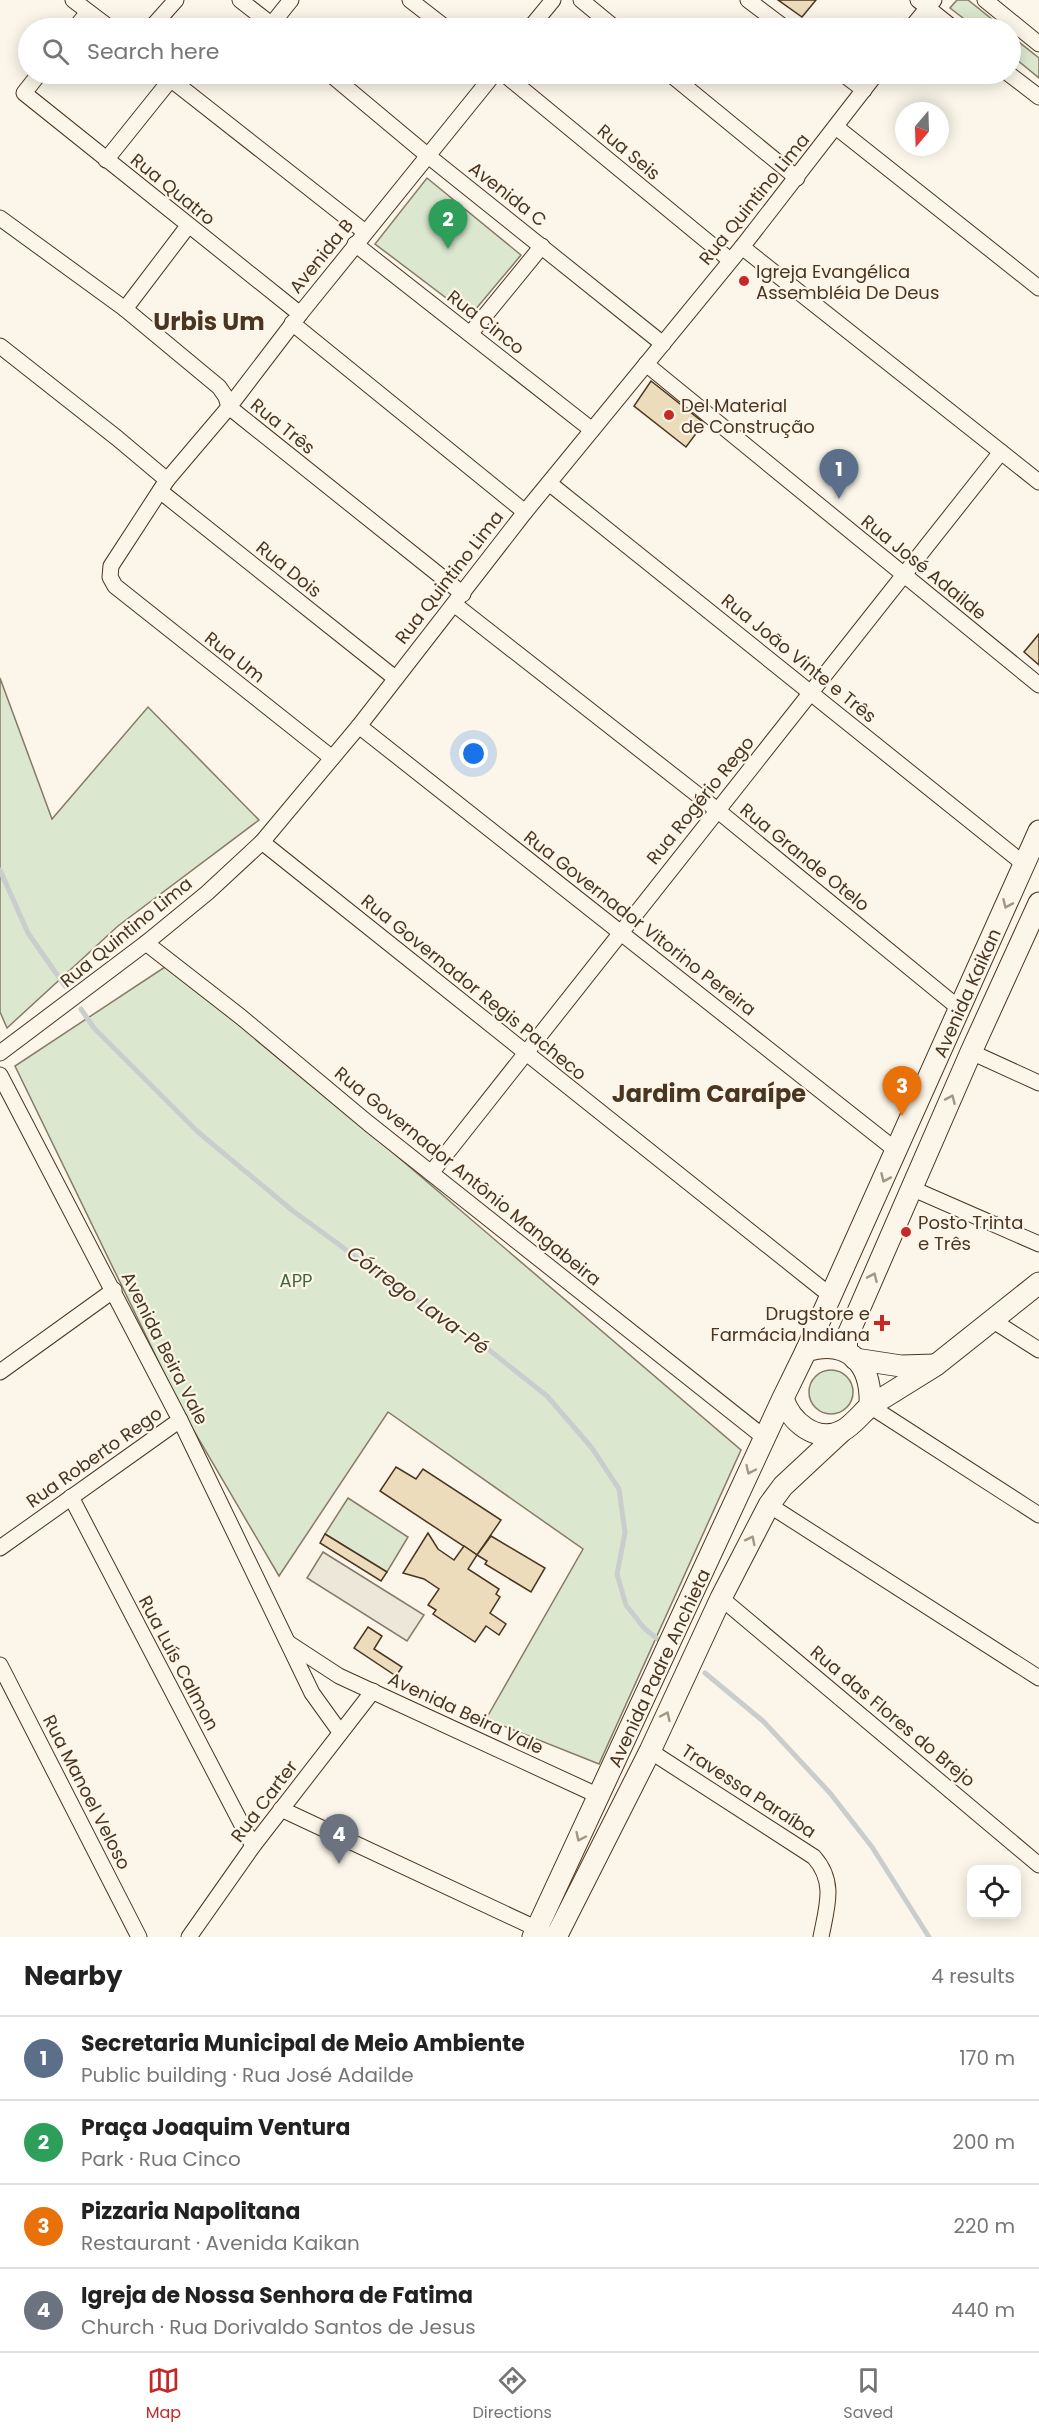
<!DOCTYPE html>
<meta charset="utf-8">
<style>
body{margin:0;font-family:Poppins,sans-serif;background:#f6f6f6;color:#222}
.controls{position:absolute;right:18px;bottom:18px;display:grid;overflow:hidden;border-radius:12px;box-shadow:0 3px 15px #0003}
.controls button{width:54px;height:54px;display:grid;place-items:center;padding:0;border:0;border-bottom:2px solid #e0e0e0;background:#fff;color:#222;font:30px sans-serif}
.compass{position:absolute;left:895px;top:102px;width:54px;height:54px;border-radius:50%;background:#fff;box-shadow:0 3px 15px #0003;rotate:199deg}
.you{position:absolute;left:474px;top:754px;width:21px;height:21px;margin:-15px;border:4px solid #fff;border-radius:50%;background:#1a73e8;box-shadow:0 0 0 9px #1a73e833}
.badge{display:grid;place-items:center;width:39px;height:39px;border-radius:50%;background:#c62828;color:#fff;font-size:20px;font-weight:700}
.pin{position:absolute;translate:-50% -50px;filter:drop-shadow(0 2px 3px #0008)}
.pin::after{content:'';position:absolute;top:32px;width:21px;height:18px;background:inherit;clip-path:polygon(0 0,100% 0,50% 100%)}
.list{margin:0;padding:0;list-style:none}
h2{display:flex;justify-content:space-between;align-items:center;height:78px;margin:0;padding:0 24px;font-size:26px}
h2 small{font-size:20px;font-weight:400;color:#767676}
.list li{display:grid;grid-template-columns:39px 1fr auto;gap:18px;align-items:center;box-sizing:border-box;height:84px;padding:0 24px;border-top:2px solid #e0e0e0}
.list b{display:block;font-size:22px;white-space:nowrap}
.list p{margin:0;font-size:20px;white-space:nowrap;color:#767676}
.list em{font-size:20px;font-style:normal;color:#767676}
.icon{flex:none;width:33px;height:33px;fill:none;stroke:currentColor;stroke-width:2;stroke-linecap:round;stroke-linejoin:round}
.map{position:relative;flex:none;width:1039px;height:1937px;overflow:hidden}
.search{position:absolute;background:#fff;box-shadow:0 3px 15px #0003;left:18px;right:18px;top:18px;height:66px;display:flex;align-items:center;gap:15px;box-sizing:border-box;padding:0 21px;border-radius:33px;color:#767676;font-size:22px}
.sheet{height:414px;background:#fff}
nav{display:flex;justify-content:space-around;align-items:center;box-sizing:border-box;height:84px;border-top:2px solid #e0e0e0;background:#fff;font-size:16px;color:#767676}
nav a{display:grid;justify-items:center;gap:3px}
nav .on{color:#c62828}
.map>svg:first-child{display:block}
</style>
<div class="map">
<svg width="1039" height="1937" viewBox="0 0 1039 1937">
<rect width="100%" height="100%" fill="#fbf6e9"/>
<!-- green -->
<g fill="#dce7d0" stroke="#887966" stroke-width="1.5">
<polygon points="957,0 968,0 1003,28 976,28 950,8"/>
<polygon points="1010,35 1039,58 1039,78 1011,55"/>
<polygon points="427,178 521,255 470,316 375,244"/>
<polygon points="0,678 52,819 148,707 259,820 118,926 7,1028 0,1012"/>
<polygon points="171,963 741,1450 599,1764 486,1719 583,1549 388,1412 279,1576 184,1414 15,1066"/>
<circle cx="831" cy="1392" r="22"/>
<polygon points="348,1498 408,1537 387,1572 325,1534"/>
</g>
<!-- parking -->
<polygon fill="#ede7d9" stroke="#887966" stroke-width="1.5" points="323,1552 424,1615 407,1641 307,1578"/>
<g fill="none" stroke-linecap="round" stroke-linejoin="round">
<!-- stream -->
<g stroke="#c9cecd" stroke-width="5">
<polyline points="0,870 28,933 65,986"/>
<polyline points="81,1009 94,1028 198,1132 293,1211 404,1292 474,1338 547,1396 592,1448 619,1489 625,1533 617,1574 626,1605 644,1628 660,1641"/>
<polyline points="705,1673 763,1721 830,1793 872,1847 929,1937"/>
</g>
</g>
<!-- building -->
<g fill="#ecdcbc" stroke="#4a3520" stroke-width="1.5">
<polygon points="778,0 816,0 802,17"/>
<polygon points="651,381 704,423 686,447 634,406"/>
<polygon points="1039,634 1039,665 1024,652"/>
<polygon points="396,1467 416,1479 423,1469 501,1520 477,1555 380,1491"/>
<polygon points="428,1533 438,1549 454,1560 464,1546 477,1555 468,1569 499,1589 496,1594 500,1597 490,1613 506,1624 499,1635 486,1626 475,1642 433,1614 436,1610 428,1605 439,1589 424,1579 403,1573"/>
<polygon points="325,1534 387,1572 381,1581 320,1543"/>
<polygon points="491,1536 545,1568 531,1592 485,1564 487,1561 477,1555"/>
<polygon points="368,1627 382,1636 374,1649 402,1667 396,1676 354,1648"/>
</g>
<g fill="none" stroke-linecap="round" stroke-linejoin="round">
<defs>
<g id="street">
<polyline points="73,0 110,28"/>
<polyline points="240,0 276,28"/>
<polyline points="410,0 446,28"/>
<polyline points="581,0 615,28"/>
<polyline points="748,0 785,28"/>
<polyline points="918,0 953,28"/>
<polyline points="985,0 1039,44"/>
<polyline points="271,25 291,0"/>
<polyline points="75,28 88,12"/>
<polyline points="151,28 176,0"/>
<polyline points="530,28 553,0"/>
<polyline points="911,28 934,0"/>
<polyline points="39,74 24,93 300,314"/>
<polyline points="164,74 365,232"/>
<polyline points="330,74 427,155 663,344"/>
<polyline points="504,74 730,260"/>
<polyline points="670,74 797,178"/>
<polyline points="843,74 864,90"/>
<polyline points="1009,74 1039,97"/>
<polyline points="836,127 1039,288"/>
<polyline points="106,160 171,79"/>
<polyline points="0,218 125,309 219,387 226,397 229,407 463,594"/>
<polyline points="355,244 592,430"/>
<polyline points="742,247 1039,482"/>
<polyline points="125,309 188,226"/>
<polyline points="292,323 525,512"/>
<polyline points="470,334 542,246"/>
<polyline points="0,346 117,438 167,480"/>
<polyline points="646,364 1039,685"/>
<polyline points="549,483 1024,864"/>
<polyline points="160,491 395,678"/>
<polyline points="454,604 717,810 960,1009"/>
<polyline points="359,726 897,1151"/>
<polyline points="332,758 115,586 110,577 111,566 167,480 229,407 300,314 494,74"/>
<polyline points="262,842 831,1296"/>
<polyline points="146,943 241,1017 368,1123 765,1438"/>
<polyline points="971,1052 1039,1083"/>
<polyline points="0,1053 146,943 207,893 262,842 359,726 525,512 742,247 876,74"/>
<polyline points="0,1075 180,1420 312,1693 340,1732"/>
<polyline points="431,1173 1001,452"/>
<polyline points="911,1188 1039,1244"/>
<polyline points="992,1320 1039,1350"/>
<polyline points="0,1372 114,1290"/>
<polyline points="870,1406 1039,1515"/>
<polyline points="71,1497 253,1846"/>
<polyline points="769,1505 1039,1678"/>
<polyline points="0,1548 180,1420"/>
<polyline points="721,1598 1039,1865"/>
<polyline points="290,1644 339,1676 599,1796"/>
<polyline points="0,1665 139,1937"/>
<path d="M650,1751l164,106c22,25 13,49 7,80"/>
<polyline points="281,1809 544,1932"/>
<polyline points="189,1937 253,1846 373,1691"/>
</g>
<g id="secondary">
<polyline points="806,1351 1039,831"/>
<polyline points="846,1351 847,1337 971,1052 1039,903"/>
<polyline points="855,1359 901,1366 935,1365"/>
<polyline points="870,1406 936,1365 1039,1283"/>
<path d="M533,1937l250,-539 23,-47c43,-13 66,13 64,55 -8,7 -18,20 -28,25 -26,13 -52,-10 -59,-33"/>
<polyline points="556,1937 650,1751 721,1598 769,1505 783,1486 842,1431"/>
</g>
</defs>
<!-- street casing -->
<use href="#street" stroke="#4a3520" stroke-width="17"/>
<!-- secondary casing -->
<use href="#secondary" stroke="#4a3520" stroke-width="23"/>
<!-- street -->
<use href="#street" stroke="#fbf6e9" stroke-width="15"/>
<!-- secondary -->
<use href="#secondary" stroke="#fbf6e9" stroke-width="21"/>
</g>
<!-- one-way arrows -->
<defs><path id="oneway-chevron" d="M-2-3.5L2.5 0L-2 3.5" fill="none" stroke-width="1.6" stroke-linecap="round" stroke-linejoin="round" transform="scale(1.5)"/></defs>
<g stroke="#a29684">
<use href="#oneway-chevron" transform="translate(1007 904) rotate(114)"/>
<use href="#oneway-chevron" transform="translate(951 1099) rotate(-66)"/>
<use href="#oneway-chevron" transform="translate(885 1178) rotate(114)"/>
<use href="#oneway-chevron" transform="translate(873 1277) rotate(-66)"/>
<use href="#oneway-chevron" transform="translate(750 1470) rotate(115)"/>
<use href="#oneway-chevron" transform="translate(751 1540) rotate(-63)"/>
<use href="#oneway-chevron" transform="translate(666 1716) rotate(-65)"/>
<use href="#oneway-chevron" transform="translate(580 1837) rotate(115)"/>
</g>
<!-- markers -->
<g fill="#c62828" stroke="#fbf6e9" stroke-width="2">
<circle cx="744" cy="281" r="6"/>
<circle cx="669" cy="415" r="6"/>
<circle cx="906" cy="1232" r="6"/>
<path d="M879 1314h6v6h6v6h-6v6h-6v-6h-6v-6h6z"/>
</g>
<g text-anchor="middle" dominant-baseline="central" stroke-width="4.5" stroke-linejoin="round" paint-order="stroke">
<!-- street labels -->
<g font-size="18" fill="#4a3520" stroke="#fbf6e9">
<text transform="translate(629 152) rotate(40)">Rua Seis</text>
<text transform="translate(173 189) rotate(39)">Rua Quatro</text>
<text transform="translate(508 194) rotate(38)">Avenida C</text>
<text transform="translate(754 199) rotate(-51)">Rua Quintino Lima</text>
<text transform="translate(321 256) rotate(-51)">Avenida B</text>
<text transform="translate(486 322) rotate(38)">Rua Cinco</text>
<text transform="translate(283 426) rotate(39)">Rua Três</text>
<text transform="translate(924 567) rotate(39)">Rua José Adailde</text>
<text transform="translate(289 569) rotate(39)">Rua Dois</text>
<text transform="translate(449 577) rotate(-52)">Rua Quintino Lima</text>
<text transform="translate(235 657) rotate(38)">Rua Um</text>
<text transform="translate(799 658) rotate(39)">Rua João Vinte e Três</text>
<text transform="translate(700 800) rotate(-51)">Rua Rogério Rego</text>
<text transform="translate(805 857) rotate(39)">Rua Grande Otelo</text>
<text transform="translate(640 923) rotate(38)">Rua Governador Vitorino Pereira</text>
<text transform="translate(126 932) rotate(-39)">Rua Quintino Lima</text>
<text transform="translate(474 987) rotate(39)">Rua Governador Regis Pacheco</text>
<text transform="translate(967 993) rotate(-66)">Avenida Kaikan</text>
<text transform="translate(468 1176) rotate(39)">Rua Governador Antônio Mangabeira</text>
<text transform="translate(165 1348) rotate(63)">Avenida Beira Vale</text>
<text transform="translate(94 1457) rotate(-35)">Rua Roberto Rego</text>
<text transform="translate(179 1663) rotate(62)">Rua Luís Calmon</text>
<text transform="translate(659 1668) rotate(-65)">Avenida Padre Anchieta</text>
<text transform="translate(466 1713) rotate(25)">Avenida Beira Vale</text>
<text transform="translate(893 1716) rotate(40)">Rua das Flores do Brejo</text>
<text transform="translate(749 1791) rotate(33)">Travessa Paraíba</text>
<text transform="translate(87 1792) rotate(63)">Rua Manoel Veloso</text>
<text transform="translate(264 1801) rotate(-53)">Rua Carter</text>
</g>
<!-- poi labels -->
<g font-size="18" fill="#4a3520" stroke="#fbf6e9" text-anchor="start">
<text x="756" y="271">Igreja Evangélica<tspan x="756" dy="21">Assembléia De Deus</tspan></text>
<text x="681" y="405">Del Material<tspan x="681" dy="21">de Construção</tspan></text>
<text x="918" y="1222">Posto Trinta<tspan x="918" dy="21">e Três</tspan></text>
<text x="870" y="1313" text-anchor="end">Drugstore e<tspan x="870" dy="21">Farmácia Indiana</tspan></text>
</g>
<!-- park labels -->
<g font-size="18" fill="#436837" stroke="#fbf6e9">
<text x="296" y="1280">APP</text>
</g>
<!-- water labels -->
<g font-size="20" font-style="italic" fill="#4a3520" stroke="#fbf6e9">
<text transform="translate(418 1300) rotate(36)">Córrego Lava-Pé</text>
</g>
<!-- district labels -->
<g font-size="24" font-weight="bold" fill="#4a3520" stroke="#fbf6e9">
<text x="209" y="321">Urbis Um</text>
<text x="709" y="1093">Jardim Caraípe</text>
</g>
</g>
</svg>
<div class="controls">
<button><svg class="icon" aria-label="locate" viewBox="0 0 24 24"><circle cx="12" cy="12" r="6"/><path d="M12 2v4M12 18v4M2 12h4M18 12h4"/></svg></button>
</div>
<svg class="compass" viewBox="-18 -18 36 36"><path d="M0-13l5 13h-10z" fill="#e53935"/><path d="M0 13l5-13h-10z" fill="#767676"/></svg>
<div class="you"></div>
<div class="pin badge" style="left:839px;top:499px;background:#5c6f8a">1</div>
<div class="pin badge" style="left:448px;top:249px;background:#2e9e5b">2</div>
<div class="pin badge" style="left:902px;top:1116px;background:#e8710a">3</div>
<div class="pin badge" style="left:339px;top:1864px;background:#6b7280">4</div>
<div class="search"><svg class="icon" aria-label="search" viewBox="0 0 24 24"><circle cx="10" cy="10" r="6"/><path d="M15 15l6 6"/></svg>Search here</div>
</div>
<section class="sheet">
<h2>Nearby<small>4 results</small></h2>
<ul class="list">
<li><span class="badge" style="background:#5c6f8a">1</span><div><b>Secretaria Municipal de Meio Ambiente</b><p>Public building · Rua José Adailde</p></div><em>170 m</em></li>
<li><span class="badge" style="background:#2e9e5b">2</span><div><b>Praça Joaquim Ventura</b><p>Park · Rua Cinco</p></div><em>200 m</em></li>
<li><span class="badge" style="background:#e8710a">3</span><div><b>Pizzaria Napolitana</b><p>Restaurant · Avenida Kaikan</p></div><em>220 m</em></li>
<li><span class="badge" style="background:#6b7280">4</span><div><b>Igreja de Nossa Senhora de Fatima</b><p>Church · Rua Dorivaldo Santos de Jesus</p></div><em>440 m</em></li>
</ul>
</section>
<nav>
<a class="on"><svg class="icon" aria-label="map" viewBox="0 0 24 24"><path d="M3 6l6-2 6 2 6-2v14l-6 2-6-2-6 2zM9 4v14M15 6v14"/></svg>Map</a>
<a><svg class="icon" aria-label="directions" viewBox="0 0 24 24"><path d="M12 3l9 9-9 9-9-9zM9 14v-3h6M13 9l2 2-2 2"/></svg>Directions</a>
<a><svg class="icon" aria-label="saved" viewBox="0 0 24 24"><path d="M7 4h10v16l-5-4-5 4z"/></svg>Saved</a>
</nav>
